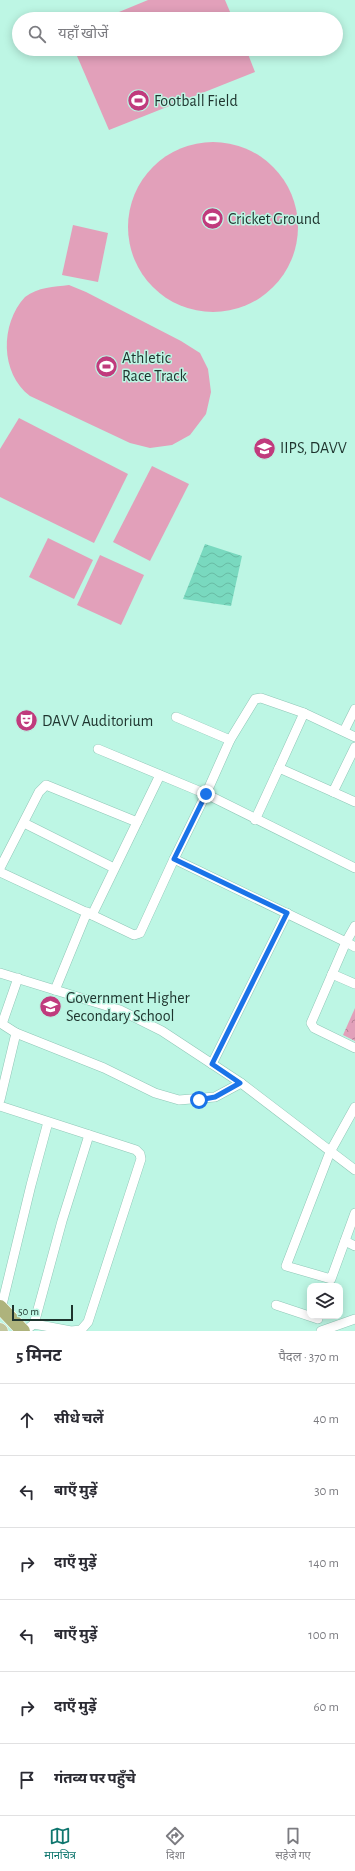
<!DOCTYPE html>
<html lang="hi">
<meta charset="utf-8">
<style>
body{margin:0;font-family:"Alegreya Sans","Noto Sans Devanagari",sans-serif;background:#f2f2f3;color:#2b2b33}
.controls{position:absolute;right:12px;bottom:12px;display:grid;overflow:hidden;border-radius:8px;box-shadow:0 2px 10px #0003}
.controls button{width:36px;height:36px;display:grid;place-items:center;padding:0;border:0;border-bottom:1px solid #e1e1e2;background:#fff;color:#2b2b33;font:20px sans-serif}
.scale{position:absolute;left:12px;bottom:10px;width:61px;box-sizing:border-box;padding-left:4px;border:2px solid #1e342e;border-top:0;font-size:11px;line-height:14px;white-space:nowrap;color:#1e342e;-webkit-text-stroke:3px #bdf6e4;paint-order:stroke}
.stop{position:absolute;width:12px;height:12px;margin:-9px;border:3px solid #1a73e8;border-radius:50%;background:#fff}
.stop.end{background:#1a73e8;border-color:#fff;box-shadow:0 1px 4px #0008}
.list{margin:0;padding:0;list-style:none}
h2{display:flex;justify-content:space-between;align-items:center;height:52px;margin:0;padding:0 16px;font-size:17px}
h2 small{font-size:13px;font-weight:400;color:#7c7c81}
.list li{display:grid;grid-template-columns:26px 1fr auto;gap:12px;align-items:center;box-sizing:border-box;height:72px;padding:0 16px;border-top:1px solid #e1e1e2}
.list b{display:block;font-size:15px;white-space:nowrap}
.list em{font-size:13px;font-style:normal;color:#7c7c81}
.icon{flex:none;width:22px;height:22px;fill:none;stroke:currentColor;stroke-width:2;stroke-linecap:round;stroke-linejoin:round}
.map{position:relative;flex:none;width:355px;height:1331px;overflow:hidden}
.search{position:absolute;background:#fff;box-shadow:0 2px 10px #0003;left:12px;right:12px;top:12px;height:44px;display:flex;align-items:center;gap:10px;box-sizing:border-box;padding:0 14px;border-radius:22px;color:#7c7c81;font-size:15px}
.sheet{height:484px;background:#fff}
nav{display:flex;justify-content:space-around;align-items:center;box-sizing:border-box;height:56px;border-top:1px solid #e1e1e2;background:#fff;font-size:11px;color:#7c7c81}
nav a{display:grid;justify-items:center;gap:2px}
nav .on{color:#0f766e}
.map>svg:first-child{display:block}
</style>
<div class="map">
<svg width="355" height="1331" viewBox="0 0 355 1331">
<defs>
<pattern id="park-crowns" width="20" height="18" patternUnits="userSpaceOnUse"><rect width="20" height="18" fill="#e2a0ba"/><path d="M2 6a3 3 0 1 1 6 0M12 15a3 3 0 1 1 6 0" fill="none" stroke="#b78398"/></pattern>
<pattern id="water-waves" width="16" height="10" patternUnits="userSpaceOnUse"><rect width="16" height="10" fill="#79d9bf"/><path d="M0 5q4-4 8 0t8 0" fill="none" stroke="#68bba4"/></pattern>
</defs>
<rect width="100%" height="100%" fill="#bdf6e4"/>
<!-- park -->
<polygon fill="url(#park-crowns)" points="355,1008 355,1041 343,1035"/>
<!-- pitch -->
<g fill="#e2a0ba">
<polygon points="148,0 225,0 233,19 102,19"/>
<polygon points="74,49 246,49 255,72 109,130"/>
<circle cx="213" cy="227" r="85"/>
<polygon points="73,225 108,233 98,282 62,275"/>
<path d="M69,285l17,7 95,49 19,12 8,16 3,23 -5,22 -16,21 -18,10 -22,3 -20,-5 -100,-47c-30,-23 -30,-72 -5,-99 13,-10 29,-10 44,-12z"/>
<polygon points="19,418 128,474 94,543 0,497 0,449"/>
<polygon points="152,466 189,484 150,561 113,542"/>
<polygon points="48,538 93,560 74,599 29,577"/>
<polygon points="100,555 144,575 121,625 77,605"/>
</g>
<!-- water -->
<polygon fill="url(#water-waves)" points="205,544 242,556 231,606 183,599"/>
<g fill="none" stroke-linecap="round" stroke-linejoin="round">
<defs>
<g id="minor">
<polyline points="304,713 261,698 255,699 230,740 206,794 355,868"/>
<polyline points="176,717 230,740"/>
<polyline points="344,731 355,709"/>
<polyline points="98,749 206,794 174,859 346,942 311,1023 314,1028 355,1048"/>
<polyline points="279,768 304,713 355,737"/>
<polyline points="160,775 92,915 134,935 140,933 174,859"/>
<polyline points="333,792 355,802"/>
<polyline points="255,820 279,768 333,792 355,747"/>
<polyline points="24,823 114,868"/>
<polyline points="0,868 39,792 46,785 137,822"/>
<polyline points="0,872 92,915"/>
<polyline points="355,926 346,942 355,947"/>
<polyline points="0,973 120,1010 162,1031 241,1083 355,1170"/>
<polyline points="332,974 355,984"/>
<polyline points="55,990 87,912"/>
<polyline points="16,1033 104,1068 155,1093 179,1100 215,1097 241,1083"/>
<polyline points="212,1064 287,913"/>
<polyline points="0,1100 16,1033 2,1024 18,978"/>
<polyline points="0,1106 136,1150 140,1154 141,1159 88,1322 81,1330 71,1331 34,1324"/>
<polyline points="355,1107 330,1152 286,1266 331,1279 355,1213"/>
<polyline points="345,1241 355,1246"/>
<polyline points="276,1305 318,1319"/>
<polyline points="1,1309 31,1185 48,1122"/>
<polyline points="30,1327 34,1324 62,1221 89,1135"/>
<polyline points="321,1331 355,1319"/>
</g>
<polyline id="primary" points="0,1330 1,1331"/>
<polyline id="trunk" points="0,1307 23,1331"/>
</defs>
<!-- minor casing -->
<use href="#minor" stroke="#90c7b7" stroke-width="10"/>
<!-- primary casing -->
<use href="#primary" stroke="#fff" stroke-width="15"/>
<!-- trunk casing -->
<use href="#trunk" stroke="#fff" stroke-width="15"/>
<!-- minor -->
<use href="#minor" stroke="#fff" stroke-width="9"/>
<!-- primary -->
<use href="#primary" stroke="#c2c69d" stroke-width="14"/>
<!-- trunk -->
<use href="#trunk" stroke="#aeb37c" stroke-width="14"/>
</g>
<g fill="none" stroke-linecap="round" stroke-linejoin="round">
<!-- route -->
<polyline stroke="#1a73e8" stroke-width="5" points="199,1100 215,1097 240,1083 212,1064 287,913 174,859 206,794"/>
</g>
<!-- icons -->
<defs>
<symbol id="stadium-disc" viewBox="-11 -11 22 22"><circle r="9.5" fill="#c03b7d" stroke="#bdf6e4"/><path d="M0-5a6.5 5 0 1 0 0 10a6.5 5 0 1 0 0-10ZM-3.5-1.8h7v3.6h-7Z" fill="#fff"/></symbol>
<symbol id="university-disc" viewBox="-11 -11 22 22"><circle r="9.5" fill="#c03b7d" stroke="#bdf6e4"/><path d="M0-5L7-2L0 1L-7-2ZM-4 1L0 2.5L4 1V4Q0 6-4 4Z" fill="#fff"/></symbol>
<symbol id="theatre-disc" viewBox="-11 -11 22 22"><circle r="9.5" fill="#c03b7d" stroke="#bdf6e4"/><path d="M-5-5.5Q0-4 5-5.5V0Q5 5 0 6Q-5 5-5 0ZM-3.3-2.5H-1v1.5H-3.3ZM1-2.5H3.3v1.5H1ZM-2.8 1Q0 5.5 2.8 1Z" fill="#fff"/></symbol>
<symbol id="school-disc" viewBox="-11 -11 22 22"><circle r="9.5" fill="#c03b7d" stroke="#bdf6e4"/><path d="M0-5L7-2L0 1L-7-2ZM-4 1L0 2.5L4 1V4Q0 6-4 4Z" fill="#fff"/></symbol>
</defs>
<g fill-rule="evenodd">
<use href="#stadium-disc" x="126" y="88" width="25" height="25"/>
<use href="#stadium-disc" x="200" y="206" width="25" height="25"/>
<use href="#stadium-disc" x="94" y="354" width="25" height="25"/>
<use href="#university-disc" x="252" y="436" width="25" height="25"/>
<use href="#theatre-disc" x="14" y="708" width="25" height="25"/>
<use href="#school-disc" x="38" y="994" width="25" height="25"/>
</g>
<g text-anchor="middle" dominant-baseline="central" stroke-width="3" stroke-linejoin="round" paint-order="stroke">
<!-- poi labels -->
<g font-size="16" fill="#1e342e" stroke="#bdf6e4" text-anchor="start">
<text x="154" y="101">Football Field</text>
<text x="228" y="219">Cricket Ground</text>
<text x="122" y="358">Athletic<tspan x="122" dy="18">Race Track</tspan></text>
<text x="280" y="448">IIPS, DAVV</text>
<text x="42" y="721">DAVV Auditorium</text>
<text x="66" y="998">Government Higher<tspan x="66" dy="18">Secondary School</tspan></text>
</g>
</g>
</svg>
<div class="controls">
<button><svg class="icon" aria-label="layers" viewBox="0 0 24 24"><path d="M12 4l9 5-9 5-9-5zM3 14l9 5 9-5"/></svg></button>
</div>
<div class="scale">50 m</div>
<div class="stop" style="left:199px;top:1100px"></div>
<div class="stop end" style="left:206px;top:794px"></div>
<div class="search"><svg class="icon" aria-label="search" viewBox="0 0 24 24"><circle cx="10" cy="10" r="6"/><path d="M15 15l6 6"/></svg>यहाँ खोजें</div>
</div>
<section class="sheet">
<h2>5 मिनट<small>पैदल · 370 m</small></h2>
<ul class="list">
<li><svg class="icon" aria-label="ahead" viewBox="0 0 24 24"><path d="M12 20V5M6 11l6-6 6 6"/></svg><div><b>सीधे चलें</b></div><em>40 m</em></li>
<li><svg class="icon" aria-label="left" viewBox="0 0 24 24"><path d="M17 20v-9H6M10 6l-5 5 5 5"/></svg><div><b>बाएँ मुड़ें</b></div><em>30 m</em></li>
<li><svg class="icon" aria-label="right" viewBox="0 0 24 24"><path d="M7 20v-9h11M14 6l5 5-5 5"/></svg><div><b>दाएँ मुड़ें</b></div><em>140 m</em></li>
<li><svg class="icon" aria-label="left" viewBox="0 0 24 24"><path d="M17 20v-9H6M10 6l-5 5 5 5"/></svg><div><b>बाएँ मुड़ें</b></div><em>100 m</em></li>
<li><svg class="icon" aria-label="right" viewBox="0 0 24 24"><path d="M7 20v-9h11M14 6l5 5-5 5"/></svg><div><b>दाएँ मुड़ें</b></div><em>60 m</em></li>
<li><svg class="icon" aria-label="arrive" viewBox="0 0 24 24"><path d="M6 21V4h12l-3 4 3 4H6"/></svg><div><b>गंतव्य पर पहुँचे</b></div></li>
</ul>
</section>
<nav>
<a class="on"><svg class="icon" aria-label="map" viewBox="0 0 24 24"><path d="M3 6l6-2 6 2 6-2v14l-6 2-6-2-6 2zM9 4v14M15 6v14"/></svg>मानचित्र</a>
<a><svg class="icon" aria-label="directions" viewBox="0 0 24 24"><path d="M12 3l9 9-9 9-9-9zM9 14v-3h6M13 9l2 2-2 2"/></svg>दिशा</a>
<a><svg class="icon" aria-label="saved" viewBox="0 0 24 24"><path d="M7 4h10v16l-5-4-5 4z"/></svg>सहेजे गए</a>
</nav>
